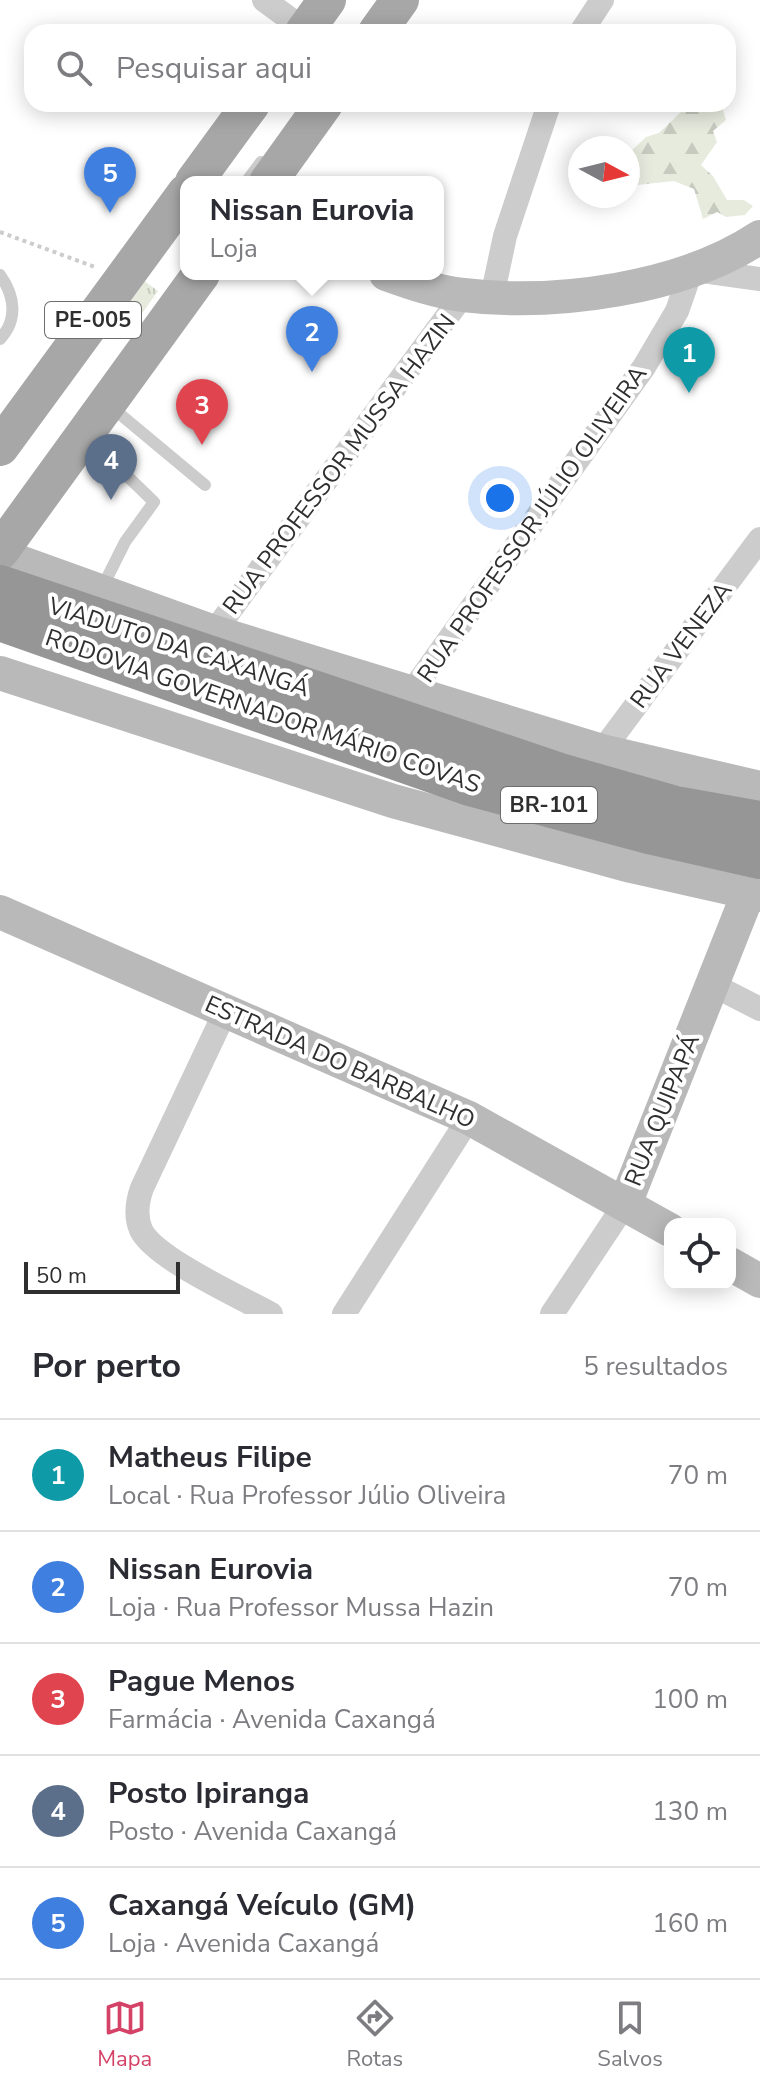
<!DOCTYPE html>
<html lang="pt">
<meta charset="utf-8">
<style>
body{margin:0;font-family:"Nunito Sans",sans-serif;background:#f2f2f3;color:#2b2b33}
.controls{position:absolute;right:24px;bottom:24px;display:grid;overflow:hidden;border-radius:16px;box-shadow:0 4px 20px #0003}
.controls button{width:72px;height:72px;display:grid;place-items:center;padding:0;border:0;border-bottom:2px solid #e1e1e2;background:#fff;color:#2b2b33;font:40px sans-serif}
.compass{position:absolute;left:568px;top:136px;width:72px;height:72px;border-radius:50%;background:#fff;box-shadow:0 4px 20px #0003;rotate:97deg}
.scale{position:absolute;left:24px;bottom:20px;width:156px;box-sizing:border-box;padding-left:8px;border:4px solid #2f2f2f;border-top:0;font-size:22px;line-height:28px;white-space:nowrap;color:#2f2f2f;-webkit-text-stroke:6px #fff;paint-order:stroke}
.you{position:absolute;left:500px;top:498px;width:28px;height:28px;margin:-20px;border:6px solid #fff;border-radius:50%;background:#1a73e8;box-shadow:0 0 0 12px #1a73e833}
.badge{display:grid;place-items:center;width:52px;height:52px;border-radius:50%;background:#d44267;color:#fff;font-size:26px;font-weight:700}
.pin{position:absolute;translate:-50% -66px;filter:drop-shadow(0 2px 4px #0008)}
.pin::after{content:'';position:absolute;top:42px;width:28px;height:24px;background:inherit;clip-path:polygon(0 0,100% 0,50% 100%)}
.popup{position:absolute;left:180px;top:176px;width:264px;height:104px;box-sizing:border-box;display:grid;place-content:center;border-radius:16px;background:#fff;filter:drop-shadow(0 2px 6px #0005);font-size:26px;white-space:nowrap;color:#7c7c81}
.popup b{font-size:30px;color:#2b2b33}
.popup::after{content:'';position:absolute;left:50%;top:100%;margin-left:-16px;border:16px solid transparent;border-top-color:#fff}
.list{margin:0;padding:0;list-style:none}
h2{display:flex;justify-content:space-between;align-items:center;height:104px;margin:0;padding:0 32px;font-size:34px}
h2 small{font-size:26px;font-weight:400;color:#7c7c81}
.list li{display:grid;grid-template-columns:52px 1fr auto;gap:24px;align-items:center;box-sizing:border-box;height:112px;padding:0 32px;border-top:2px solid #e1e1e2}
.list b{display:block;font-size:30px;white-space:nowrap}
.list p{margin:0;font-size:26px;white-space:nowrap;color:#7c7c81}
.list em{font-size:26px;font-style:normal;color:#7c7c81}
.icon{flex:none;width:44px;height:44px;fill:none;stroke:currentColor;stroke-width:2;stroke-linecap:round;stroke-linejoin:round}
.map{position:relative;flex:none;width:760px;height:1314px;overflow:hidden}
.search{position:absolute;background:#fff;box-shadow:0 4px 20px #0003;left:24px;right:24px;top:24px;height:88px;display:flex;align-items:center;gap:20px;box-sizing:border-box;padding:0 28px;border-radius:24px;color:#7c7c81;font-size:30px}
.sheet{height:664px;background:#fff}
nav{display:flex;justify-content:space-around;align-items:center;box-sizing:border-box;height:112px;border-top:2px solid #e1e1e2;background:#fff;font-size:22px;color:#7c7c81}
nav a{display:grid;justify-items:center;gap:4px}
nav .on{color:#d44267}
.map>svg:first-child{display:block}
</style>
<div class="map">
<svg width="760" height="1314" viewBox="0 0 760 1314">
<defs>
<pattern id="grass-tufts" width="24" height="20" patternUnits="userSpaceOnUse" patternTransform="scale(2)"><rect width="24" height="20" fill="#e7ebde"/><path d="M3 7l-1-3M5 7V3M7 7l1-3M15 17l-1-3M17 17v-4M19 17l1-3" fill="none" stroke="#c6cabf"/></pattern>
<pattern id="forest-firs" width="22" height="20" patternUnits="userSpaceOnUse" patternTransform="scale(2)"><rect width="22" height="20" fill="#e7ebde"/><path d="M5 1l3.5 6h-7zM16 11l3.5 6h-7z" fill="#c6cabf"/></pattern>
</defs>
<rect width="100%" height="100%" fill="#fff"/>
<!-- grass -->
<polygon fill="url(#grass-tufts)" points="143,280 158,291 136,322 121,311"/>
<!-- forest -->
<polygon fill="url(#forest-firs)" points="696,104 721,104 726,120 713,131 717,142 701,165 713,176 727,200 744,200 753,206 745,215 726,217 717,212 703,219 694,189 674,181 628,186 628,154 646,137 659,133 683,110"/>
<g fill="none" stroke-linecap="round" stroke-linejoin="round">
<!-- path -->
<polyline stroke="#ccc" stroke-width="4" stroke-dasharray="4 4" stroke-linecap="butt" points="0,232 95,267"/>
<!-- lane -->
<g stroke="#ccc" stroke-width="12">
<polyline points="246,182 261,162"/>
<path d="M0,275c15,21 18,45 0,64"/>
<polyline points="109,405 205,485"/>
<polyline points="81,444 122,471 154,502 125,542 102,588"/>
</g>
<!-- street -->
<g stroke="#ccc" stroke-width="24">
<polyline points="264,0 305,30"/>
<polyline points="581,32 602,0"/>
<polyline points="695,270 760,279"/>
<polyline points="492,297 505,236 549,104"/>
<polyline points="214,632 463,295"/>
<polyline points="413,690 644,367 677,311 691,271"/>
<polyline points="602,751 760,539"/>
<polyline points="713,985 760,1009"/>
<path d="M226,1010l-84,178c-5,14 -7,28 -1,42 13,28 101,68 130,84"/>
<polyline points="344,1314 469,1118"/>
<polyline points="552,1314 625,1204"/>
</g>
<!-- secondary -->
<g stroke="#b9b9b9" stroke-width="34">
<path d="M386,274c25,9 51,18 77,21 93,11 219,-6 297,-58"/>
<polyline points="0,555 214,632 602,751 760,788"/>
<polyline points="0,673 393,801 631,866 760,895"/>
<polyline points="0,912 469,1118 670,1230"/>
<polyline points="625,1204 748,894"/>
<polyline points="730,1264 760,1281"/>
</g>
<!-- primary -->
<g stroke="#a7a7a7" stroke-width="38">
<polyline points="304,32 327,0"/>
<polyline points="377,32 400,0"/>
<polyline points="194,182 251,104"/>
<polyline points="268,182 324,104"/>
<polyline points="0,447 186,193"/>
<polyline points="0,551 201,274"/>
</g>
<!-- highway -->
<g stroke="#969696" stroke-width="44">
<polyline points="0,587 563,776 675,808 760,823"/>
<polyline points="0,619 470,784 649,832 760,857"/>
</g>
</g>
<g text-anchor="middle" dominant-baseline="central" stroke-width="8" stroke-linejoin="round" paint-order="stroke">
<!-- shield labels -->
<g fill="#fff" stroke="#6d6d6d" stroke-width="2">
<rect x="45" y="302" width="96" height="36" rx="6"/>
<rect x="501" y="787" width="96" height="36" rx="6"/>
</g>
<g font-size="22" font-weight="bold" fill="#2f2f2f">
<text x="93" y="320">PE-005</text>
<text x="549" y="805">BR-101</text>
</g>
<!-- street labels -->
<g font-size="24" fill="#2f2f2f" stroke="#fff">
<text transform="translate(339 464) rotate(-53)">RUA PROFESSOR MUSSA HAZIN</text>
<text transform="translate(532 524) rotate(-55)">RUA PROFESSOR JÚLIO OLIVEIRA</text>
<text transform="translate(681 645) rotate(-53)">RUA VENEZA</text>
<text transform="translate(179 647) rotate(18)">VIADUTO DA CAXANGÁ</text>
<text transform="translate(263 711) rotate(19)">RODOVIA GOVERNADOR MÁRIO COVAS</text>
<text transform="translate(340 1062) rotate(24)">ESTRADA DO BARBALHO</text>
<text transform="translate(662 1110) rotate(-68)">RUA QUIPAPÁ</text>
</g>
</g>
</svg>
<div class="controls">
<button><svg class="icon" aria-label="locate" viewBox="0 0 24 24"><circle cx="12" cy="12" r="6"/><path d="M12 2v4M12 18v4M2 12h4M18 12h4"/></svg></button>
</div>
<svg class="compass" viewBox="-18 -18 36 36"><path d="M0-13l5 13h-10z" fill="#e53935"/><path d="M0 13l5-13h-10z" fill="#7c7c81"/></svg>
<div class="scale">50 m</div>
<div class="you"></div>
<div class="pin badge" style="left:689px;top:393px;background:#0f9aa8">1</div>
<div class="pin badge" style="left:312px;top:372px;background:#3f7fe0">2</div>
<div class="popup"><b>Nissan Eurovia</b>Loja</div>
<div class="pin badge" style="left:202px;top:445px;background:#e0444e">3</div>
<div class="pin badge" style="left:111px;top:500px;background:#5c6f8a">4</div>
<div class="pin badge" style="left:110px;top:213px;background:#3f7fe0">5</div>
<div class="search"><svg class="icon" aria-label="search" viewBox="0 0 24 24"><circle cx="10" cy="10" r="6"/><path d="M15 15l6 6"/></svg>Pesquisar aqui</div>
</div>
<section class="sheet">
<h2>Por perto<small>5 resultados</small></h2>
<ul class="list">
<li><span class="badge" style="background:#0f9aa8">1</span><div><b>Matheus Filipe</b><p>Local · Rua Professor Júlio Oliveira</p></div><em>70 m</em></li>
<li><span class="badge" style="background:#3f7fe0">2</span><div><b>Nissan Eurovia</b><p>Loja · Rua Professor Mussa Hazin</p></div><em>70 m</em></li>
<li><span class="badge" style="background:#e0444e">3</span><div><b>Pague Menos</b><p>Farmácia · Avenida Caxangá</p></div><em>100 m</em></li>
<li><span class="badge" style="background:#5c6f8a">4</span><div><b>Posto Ipiranga</b><p>Posto · Avenida Caxangá</p></div><em>130 m</em></li>
<li><span class="badge" style="background:#3f7fe0">5</span><div><b>Caxangá Veículo (GM)</b><p>Loja · Avenida Caxangá</p></div><em>160 m</em></li>
</ul>
</section>
<nav>
<a class="on"><svg class="icon" aria-label="map" viewBox="0 0 24 24"><path d="M3 6l6-2 6 2 6-2v14l-6 2-6-2-6 2zM9 4v14M15 6v14"/></svg>Mapa</a>
<a><svg class="icon" aria-label="directions" viewBox="0 0 24 24"><path d="M12 3l9 9-9 9-9-9zM9 14v-3h6M13 9l2 2-2 2"/></svg>Rotas</a>
<a><svg class="icon" aria-label="saved" viewBox="0 0 24 24"><path d="M7 4h10v16l-5-4-5 4z"/></svg>Salvos</a>
</nav>
